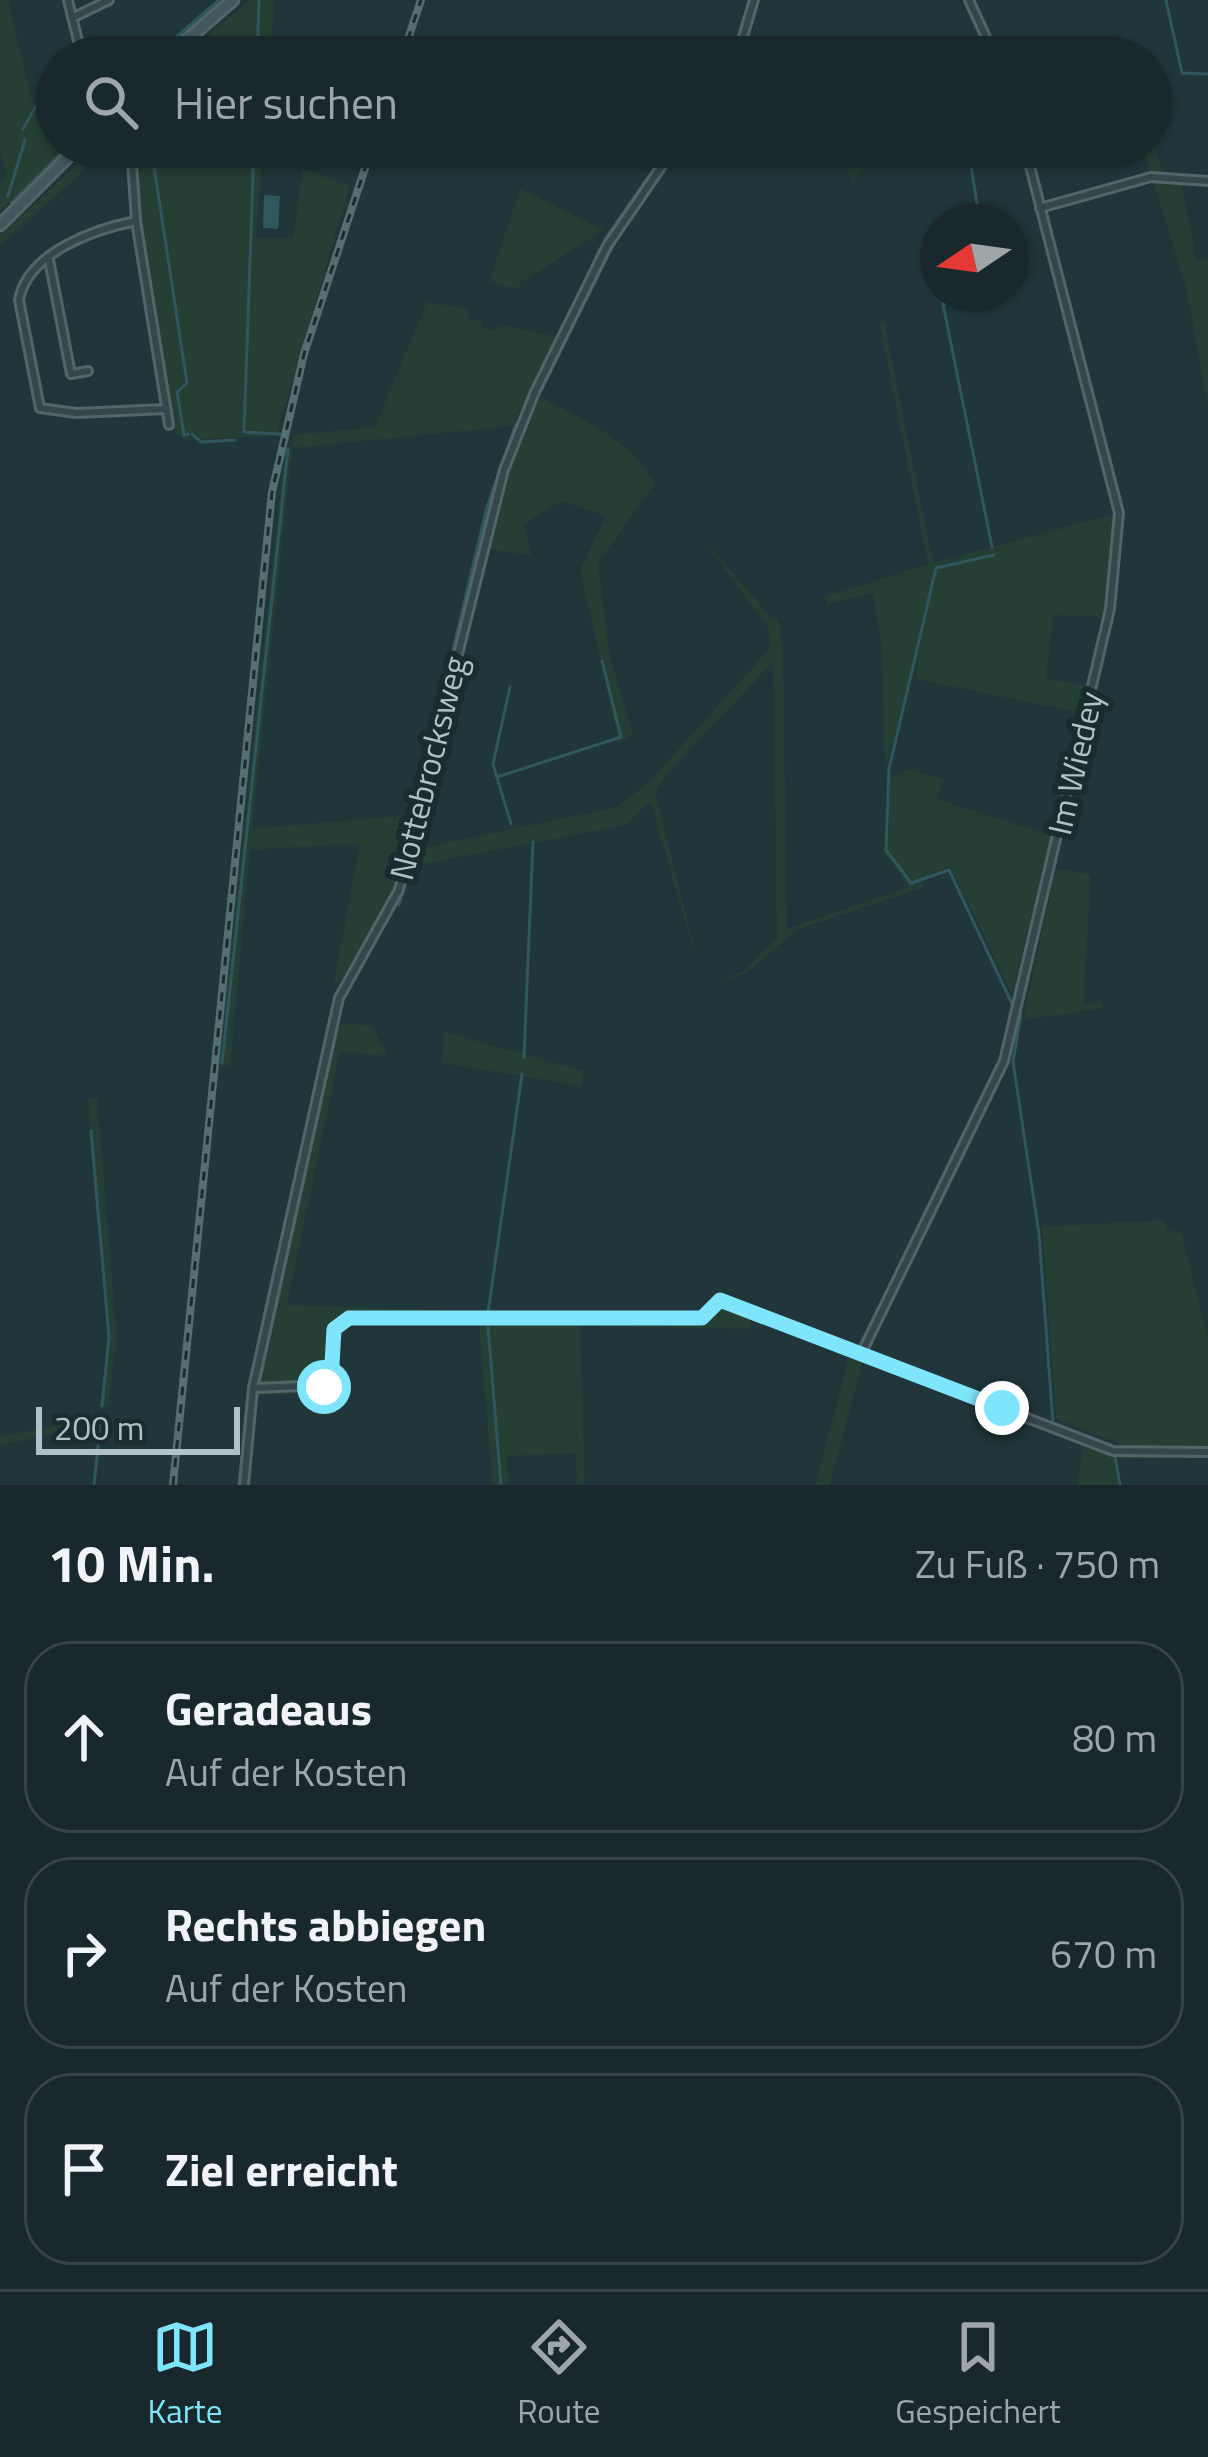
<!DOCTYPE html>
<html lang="de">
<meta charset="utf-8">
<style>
body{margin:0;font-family:"Titillium Web",sans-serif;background:#253438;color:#f1f3f6}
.compass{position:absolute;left:920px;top:204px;width:108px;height:108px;border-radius:50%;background:#18282c;box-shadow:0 3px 9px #0004;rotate:257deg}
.scale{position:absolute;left:36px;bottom:30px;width:204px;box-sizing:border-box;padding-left:12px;border:6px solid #afc2c7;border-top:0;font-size:33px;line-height:42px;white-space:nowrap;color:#afc2c7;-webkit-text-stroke:9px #1a2c2f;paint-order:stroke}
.stop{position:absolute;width:36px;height:36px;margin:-27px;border:9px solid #7fe5fc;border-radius:50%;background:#fff}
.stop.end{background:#7fe5fc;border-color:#fff;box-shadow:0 3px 12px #0008}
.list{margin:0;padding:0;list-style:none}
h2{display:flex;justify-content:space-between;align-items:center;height:156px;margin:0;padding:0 48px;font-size:51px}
h2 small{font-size:39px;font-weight:400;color:#9fa6a9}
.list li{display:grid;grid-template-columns:78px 1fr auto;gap:36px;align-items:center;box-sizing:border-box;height:192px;margin:0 24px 24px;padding:0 24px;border:3px solid #364448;border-radius:48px}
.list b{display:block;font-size:45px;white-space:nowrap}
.list p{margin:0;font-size:39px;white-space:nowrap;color:#9fa6a9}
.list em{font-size:39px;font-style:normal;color:#9fa6a9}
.icon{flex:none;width:66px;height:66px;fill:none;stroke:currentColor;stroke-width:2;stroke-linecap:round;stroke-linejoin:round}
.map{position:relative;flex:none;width:1208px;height:1485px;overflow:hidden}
.search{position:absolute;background:#18282c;box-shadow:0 3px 9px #0004;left:36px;right:36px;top:36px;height:132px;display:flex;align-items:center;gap:30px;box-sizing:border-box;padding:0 42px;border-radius:66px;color:#9fa6a9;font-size:45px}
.sheet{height:804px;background:#18282c}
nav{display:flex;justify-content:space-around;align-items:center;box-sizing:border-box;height:168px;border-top:3px solid #364448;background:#18282c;font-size:33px;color:#9fa6a9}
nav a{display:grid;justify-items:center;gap:6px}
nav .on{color:#7fe5fc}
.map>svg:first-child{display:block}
</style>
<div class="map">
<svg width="1208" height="1485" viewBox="0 0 1208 1485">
<rect width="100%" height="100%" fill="#20363a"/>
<!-- green -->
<g fill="#253f35">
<polygon points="0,0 8,0 37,120 57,104 57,147 64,147 0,212 0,182 7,176 0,150"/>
<polygon points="250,0 275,0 270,57 185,57"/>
<polygon points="1151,128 1163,175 1181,177 1196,261 1208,260 1208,408 1186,286 1142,147 1151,147"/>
<polygon points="140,147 263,147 256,239 293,238 303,169 350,186 276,436 184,439 175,432 140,219"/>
<polygon points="891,147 926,147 929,152 899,153 858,174 854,185 846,169"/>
<polygon points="87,155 90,165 0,246 0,236"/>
<polygon points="520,189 604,230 520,283 518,289 489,282"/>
<polygon points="427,302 468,309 468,318 483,322 482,327 496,331 498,324 557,337 513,426 292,448 252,829 412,815 388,906 340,982 334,982 360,843 250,850 230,1067 218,1066 285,447 292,447 294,435 375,427"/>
<polygon points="884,320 933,563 1114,514 1114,524 1103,617 1053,615 1046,679 1088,686 1082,713 916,679 919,655 885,768 882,653 873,592 827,605 825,597 928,564 879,322"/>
<path d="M540,397c43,23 89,41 115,86l-57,80 12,94 23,78 -14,7 -39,-172 26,-54 -45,-15 -37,23 7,32 -44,-8 18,-67z"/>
<polygon points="697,531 772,619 778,618 783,652 787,929 909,887 882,850 888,843 890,777 910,769 942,779 937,799 1052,836 1012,994 950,866 921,879 923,886 918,889 798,929 746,973 709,985 745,970 777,938 773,662 664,777 656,794 700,972 650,801 626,825 412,866 417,849 617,807 651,780 771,647 767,626"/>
<polygon points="1056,868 1091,875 1083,1005 1102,1003 1103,1008 1023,1020"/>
<polygon points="339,1024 371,1025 388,1056 340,1051 287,1305 703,1320 722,1303 749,1313 751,1329 580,1326 585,1485 577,1485 576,1453 507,1456 508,1485 493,1485 479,1326 409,1323 408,1316 348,1315 332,1328 328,1393 259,1396"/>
<polygon points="444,1032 584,1071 581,1086 442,1063"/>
<polygon points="97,1098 117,1338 108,1406 100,1408 108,1337 88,1099"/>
<polygon points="1164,1220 1167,1230 1182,1233 1208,1340 1208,1458 1120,1459 1120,1444 1056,1418 1042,1227"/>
<polygon points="849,1356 863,1360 830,1485 816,1485"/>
<polygon points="79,1421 79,1429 0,1445 0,1437"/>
<polygon points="1083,1444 1114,1457 1118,1485 1078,1485"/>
</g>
<!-- water -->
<polygon fill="#30575e" points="264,195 280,196 278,229 263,228"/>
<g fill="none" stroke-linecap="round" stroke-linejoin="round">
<!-- stream -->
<g stroke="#30575e" stroke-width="3">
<polyline points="974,0 984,26"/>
<polyline points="1166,0 1182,73 1208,74"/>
<polyline points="748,7 750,0"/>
<polyline points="969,7 991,57"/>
<polyline points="153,57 219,0"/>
<polyline points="257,57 259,0"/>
<polyline points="732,57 746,13"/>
<polyline points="23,129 36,106"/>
<polyline points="151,147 187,383 177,392 184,435 188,434"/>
<polyline points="254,147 244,432 280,434"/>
<polyline points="968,147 980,222"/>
<polyline points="8,196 25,140"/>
<polyline points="11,203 67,147"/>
<polyline points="640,203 680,147"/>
<polyline points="605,239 669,147"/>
<polyline points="969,294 943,304 992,547"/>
<polyline points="578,296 600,249"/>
<polyline points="541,390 618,236"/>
<polyline points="192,434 201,442 235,440"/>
<polyline points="994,555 936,568 889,769 886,850 911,883 949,870 1013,1006"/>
<polyline points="510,687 493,764 511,824"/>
<polyline points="437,717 487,507 516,424"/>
<polyline points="429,747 434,727"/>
<polyline points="497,777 621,737 602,661"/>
<polyline points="413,814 427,758"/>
<polyline points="399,905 431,778"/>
<polyline points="1014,1004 1058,817"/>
<polyline points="1021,1014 1013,1062 1039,1234 1053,1423 1113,1446"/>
<polyline points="524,1057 533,842"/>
<polyline points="222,1063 288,449"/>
<polyline points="91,1131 109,1337 102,1406"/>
<polyline points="488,1313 522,1074"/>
<polyline points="488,1327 501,1485"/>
<polyline points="259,1385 337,1029"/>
<polyline points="253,1418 257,1396"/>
<polyline points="1115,1457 1120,1485"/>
<polyline points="94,1485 101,1420"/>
<polyline points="239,1485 248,1394"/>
<polyline points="248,1485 249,1463"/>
</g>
<defs>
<g id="street">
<polyline points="68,0 82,57"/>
<polyline points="969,0 995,57"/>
<polyline points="72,18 109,0"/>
<polyline points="737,57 754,0"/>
<polyline points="131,147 136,221 169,425"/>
<polyline points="1040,208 1151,177 1208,181"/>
<path d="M136,221c-41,8 -108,31 -117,79l21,108 36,5 90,-4"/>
<polyline points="49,260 71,374 88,371"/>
<polyline points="861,1354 1004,1061 1110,609 1119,513 1025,147"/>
<polyline points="253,1388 328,1385 334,1329 349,1318 702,1319 720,1300 1113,1451 1208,1452"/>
<polyline points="244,1485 253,1388 339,998 399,890 504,470 535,392 607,246 675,147"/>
</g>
<g id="secondary">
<polyline points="167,57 233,0"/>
<polyline points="0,225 78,147"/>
</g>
</defs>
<!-- street casing -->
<use href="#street" stroke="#526568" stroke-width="12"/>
<!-- secondary casing -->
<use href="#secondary" stroke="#526568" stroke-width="15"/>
<!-- street -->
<use href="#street" stroke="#34474a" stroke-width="6"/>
<!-- secondary -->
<use href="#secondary" stroke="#42585e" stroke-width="9"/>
<defs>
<g id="rail">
<polyline points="402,57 421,0"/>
<polyline points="173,1485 272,492 304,354 372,147"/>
</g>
</defs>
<!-- rail casing -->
<use href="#rail" stroke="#566d72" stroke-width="8"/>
<!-- rail -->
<use href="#rail" stroke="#1a2c2f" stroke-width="3" stroke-dasharray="9" stroke-linecap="butt"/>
</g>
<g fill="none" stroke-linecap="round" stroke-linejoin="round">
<!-- route -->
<polyline stroke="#7fe5fc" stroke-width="15" points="324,1387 331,1382 334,1329 349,1318 702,1318 720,1300 1002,1408"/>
</g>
<g text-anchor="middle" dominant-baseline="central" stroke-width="12" stroke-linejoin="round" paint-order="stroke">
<!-- street labels -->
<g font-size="33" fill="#afc2c7" stroke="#1a2c2f">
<text transform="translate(1075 763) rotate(-77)">Im Wiedey</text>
<text transform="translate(428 768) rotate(-76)">Nottebrocksweg</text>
</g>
</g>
</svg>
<svg class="compass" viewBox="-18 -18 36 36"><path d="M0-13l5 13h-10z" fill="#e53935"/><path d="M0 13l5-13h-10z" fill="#9fa6a9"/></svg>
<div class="scale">200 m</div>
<div class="stop" style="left:324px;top:1387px"></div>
<div class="stop end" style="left:1002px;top:1408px"></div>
<div class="search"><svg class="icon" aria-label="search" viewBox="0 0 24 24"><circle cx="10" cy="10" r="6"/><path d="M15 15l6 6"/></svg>Hier suchen</div>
</div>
<section class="sheet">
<h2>10 Min.<small>Zu Fuß · 750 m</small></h2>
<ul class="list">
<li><svg class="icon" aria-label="ahead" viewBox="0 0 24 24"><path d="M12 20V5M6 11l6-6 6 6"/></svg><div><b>Geradeaus</b><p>Auf der Kosten</p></div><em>80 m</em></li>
<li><svg class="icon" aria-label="right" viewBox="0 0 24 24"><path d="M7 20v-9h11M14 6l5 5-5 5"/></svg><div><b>Rechts abbiegen</b><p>Auf der Kosten</p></div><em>670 m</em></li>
<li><svg class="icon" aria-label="arrive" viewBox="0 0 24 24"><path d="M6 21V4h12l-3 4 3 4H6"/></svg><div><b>Ziel erreicht</b></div></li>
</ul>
</section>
<nav>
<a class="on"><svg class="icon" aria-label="map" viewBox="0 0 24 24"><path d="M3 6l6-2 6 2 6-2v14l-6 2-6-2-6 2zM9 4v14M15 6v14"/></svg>Karte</a>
<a><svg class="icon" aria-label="directions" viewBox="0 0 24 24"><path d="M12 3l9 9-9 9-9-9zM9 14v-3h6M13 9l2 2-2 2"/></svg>Route</a>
<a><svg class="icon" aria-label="saved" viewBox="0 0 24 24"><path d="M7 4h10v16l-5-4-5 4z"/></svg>Gespeichert</a>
</nav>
